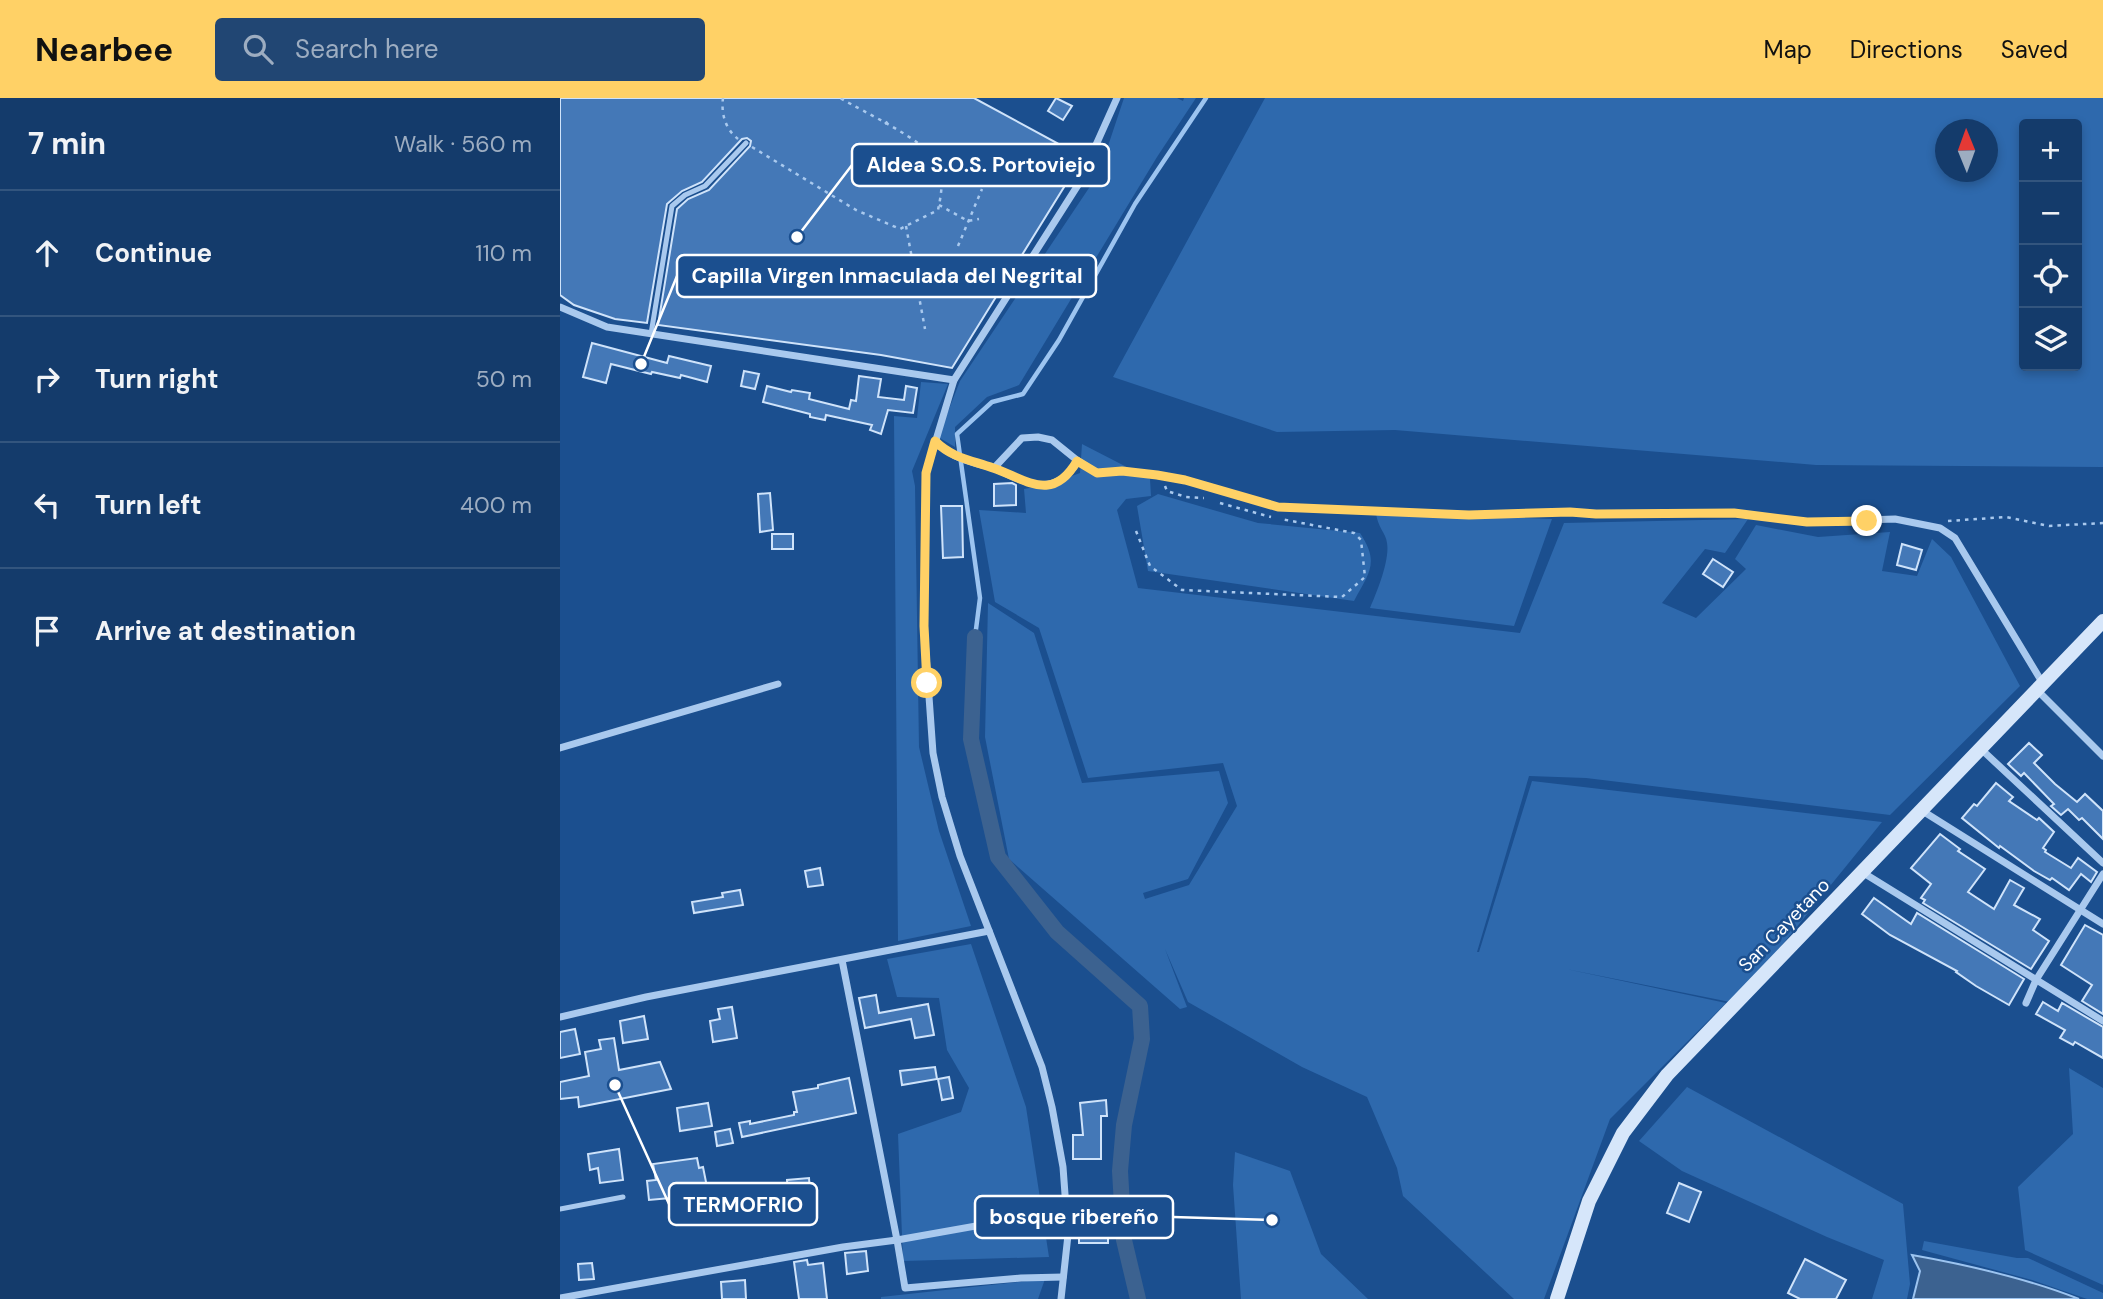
<!DOCTYPE html>
<meta charset="utf-8">
<style>
body{margin:0;font-family:"DM Sans",sans-serif;background:#214673;color:#f1f3f6}
.controls{position:absolute;right:21px;top:21px;display:grid;overflow:hidden;border-radius:7px;box-shadow:0 4px 10px #0003}
.controls button{width:63px;height:63px;display:grid;place-items:center;padding:0;border:0;border-bottom:2px solid #33557e;background:#143b6b;color:#f1f3f6;font:35px sans-serif}
.compass{position:absolute;left:1375px;top:21px;width:63px;height:63px;border-radius:50%;background:#143b6b;box-shadow:0 4px 10px #0003;rotate:359deg}
.stop{position:absolute;width:21px;height:21px;margin:-16px;border:5px solid #ffd166;border-radius:50%;background:#fff}
.stop.end{background:#ffd166;border-color:#fff;box-shadow:0 2px 7px #0008}
.list{margin:0;padding:0;list-style:none}
h2{display:flex;justify-content:space-between;align-items:center;height:91px;margin:0;padding:0 28px;font-size:30px}
h2 small{font-size:23px;font-weight:400;color:#9dadc1}
.list li{display:grid;grid-template-columns:46px 1fr auto;gap:21px;align-items:center;box-sizing:border-box;height:126px;padding:0 28px;border-top:2px solid #33557e}
.list b{display:block;font-size:26px;white-space:nowrap}
.list em{font-size:23px;font-style:normal;color:#9dadc1}
.icon{flex:none;width:38px;height:38px;fill:none;stroke:currentColor;stroke-width:2;stroke-linecap:round;stroke-linejoin:round}
.map{position:relative;flex:none;width:1543px;height:1201px;overflow:hidden}
header{display:flex;align-items:center;gap:42px;box-sizing:border-box;height:98px;padding:0 35px;background:#ffd166;color:#111}
header strong{font-size:33px}
nav{display:flex;gap:38px;margin-inline-start:auto;font-size:24px}
.search{width:490px;height:63px;background:#214673;display:flex;align-items:center;gap:18px;box-sizing:border-box;padding:0 24px;border-radius:7px;color:#9dadc1;font-size:26px}
main{display:flex}
aside{flex:1;background:#143b6b}
.map>svg:first-child{display:block}
</style>
<header>
<strong>Nearbee</strong>
<div class="search"><svg class="icon" aria-label="search" viewBox="0 0 24 24"><circle cx="10" cy="10" r="6"/><path d="M15 15l6 6"/></svg>Search here</div>
<nav><a>Map</a><a>Directions</a><a>Saved</a></nav>
</header>
<main>
<aside>
<h2>7 min<small>Walk · 560 m</small></h2>
<ul class="list">
<li><svg class="icon" aria-label="ahead" viewBox="0 0 24 24"><path d="M12 20V5M6 11l6-6 6 6"/></svg><div><b>Continue</b></div><em>110 m</em></li>
<li><svg class="icon" aria-label="right" viewBox="0 0 24 24"><path d="M7 20v-9h11M14 6l5 5-5 5"/></svg><div><b>Turn right</b></div><em>50 m</em></li>
<li><svg class="icon" aria-label="left" viewBox="0 0 24 24"><path d="M17 20v-9H6M10 6l-5 5 5 5"/></svg><div><b>Turn left</b></div><em>400 m</em></li>
<li><svg class="icon" aria-label="arrive" viewBox="0 0 24 24"><path d="M6 21V4h12l-3 4 3 4H6"/></svg><div><b>Arrive at destination</b></div></li>
</ul>
</aside>
<div class="map">
<svg width="1543" height="1201" viewBox="0 0 1543 1201">
<rect width="100%" height="100%" fill="#1b4f8f"/>
<!-- green -->
<g fill="#2e69ad" fill-rule="evenodd">
<polygon points="564,0 617,0 623,3 624,0 636,0 597,59 459,287 427,299 395,329 395,349 378,339 400,283 539,75"/>
<path d="M705,0h838v369l-287,-2 -421,-35 -118,2 -164,-55zM1464,26h53v242h-53zM1386,32h42v42h-42z"/>
<polygon points="361,284 388,286 352,373 355,388 359,649 379,733 411,828 338,843 334,318 357,320"/>
<polygon points="522,346 590,381 591,398 566,401 557,412 578,490 960,535 1004,425 1188,421 1165,455 1145,451 1102,505 1136,520 1186,471 1175,461 1196,427 1258,439 1330,434 1322,473 1357,478 1372,441 1391,459 1460,588 1330,717 1026,680 969,678 917,854 919,854 972,683 1322,724 1175,905 1006,871 1166,905 1050,1021 984,1201 954,1201 843,1098 837,1070 807,999 742,969 628,904 605,851 627,909 620,911 449,761 425,639 428,505 474,535 522,685 659,673 668,705 628,781 583,795 585,801 629,787 677,708 663,665 528,680 479,530 435,504 419,412 466,415 464,391 490,386 520,375"/>
<path d="M598,396l100,29 102,10c20,30 9,40 -6,68l-206,-30 -11,-65z"/>
<path d="M816,414l176,7 -38,107 -144,-18c7,-16 20,-48 17,-65 -1,-10 -10,-16 -11,-31z"/>
<polygon points="411,846 466,1009 489,1159 343,1163 338,1036 401,1014 409,990 387,952 379,900 337,899 327,861"/>
<polygon points="1509,970 1543,990 1543,1187 1465,1152 1458,1089 1513,1036"/>
<polygon points="1127,989 1343,1106 1350,1186 1347,1201 1312,1201 1324,1162 1267,1139 1122,1073 1079,1043"/>
<polygon points="675,1054 730,1073 761,1156 808,1201 681,1201 673,1087"/>
<polygon points="1364,1143 1457,1160 1468,1160 1543,1195 1543,1201 1527,1201 1472,1182 1362,1152"/>
<polygon points="485,1181 478,1201 321,1201 321,1199"/>
</g>
<!-- water -->
<path fill="#3c6290" stroke="#9cc4f0" stroke-width="2" d="M1352,1157c56,10 114,23 167,44h-166l7,-28z"/>
<g fill="none" stroke-linecap="round" stroke-linejoin="round">
<!-- stream -->
<polyline stroke="#9cc4f0" stroke-width="4.5" points="415,539 420,500 397,336 432,304 463,296 499,242 575,106 646,0"/>
<!-- canal -->
<polyline stroke="#3c6290" stroke-width="16" points="415,539 411,641 438,759 497,834 580,908 582,941 564,1027 560,1073 564,1142 578,1201"/>
</g>
<!-- building -->
<g fill="#4478b7" stroke="#cfe3fa" stroke-width="2">
<polygon points="0,0 414,0 519,57 509,81 392,270 321,257 98,227 117,111 128,101 149,92 190,48 191,43 187,40 182,41 142,84 122,93 107,106 87,225 55,221 14,207 0,197"/>
<polygon points="496,0 512,8 503,22 488,13"/>
<polygon points="32,245 107,265 109,258 151,268 147,284 121,277 120,280 92,274 91,276 51,266 46,285 23,279"/>
<polygon points="184,273 199,276 195,291 181,288"/>
<polygon points="299,278 321,281 318,299 344,302 346,288 357,290 353,315 328,312 321,336 310,332 312,327 266,317 265,322 250,319 250,316 203,304 207,288 231,294 232,292 250,295 249,301 289,311 291,302 296,303"/>
<polygon points="452,385 456,387 456,407 434,408 434,386"/>
<polygon points="210,395 213,432 200,434 198,396"/>
<polygon points="381,408 402,408 403,459 383,460"/>
<rect x="212" y="436" width="21" height="15"/>
<polygon points="1342,446 1362,452 1356,472 1337,467"/>
<polygon points="1153,461 1173,474 1163,489 1143,476"/>
<polygon points="1469,645 1482,657 1474,665 1495,686 1517,704 1525,696 1543,713 1543,741 1522,720 1519,722 1508,711 1501,717 1491,708 1494,706 1464,675 1461,678 1448,666"/>
<polygon points="1436,685 1453,699 1449,703 1477,722 1479,720 1494,734 1483,750 1486,752 1485,754 1511,770 1518,760 1537,774 1531,784 1521,776 1509,792 1492,780 1490,782 1474,773 1440,748 1439,750 1402,720 1414,706 1417,708"/>
<polygon points="1380,736 1400,751 1398,753 1425,771 1408,794 1434,811 1450,782 1464,790 1454,807 1480,821 1473,832 1489,843 1471,871 1363,805 1365,802 1361,800 1371,786 1351,770"/>
<polygon points="260,770 263,787 248,789 245,773"/>
<polygon points="180,792 183,807 134,815 132,804 163,799 162,795"/>
<polygon points="1314,800 1351,826 1357,815 1464,881 1449,907 1416,888 1396,874 1397,873 1330,837 1302,816"/>
<polygon points="1525,827 1543,837 1543,916 1522,903 1532,887 1501,867"/>
<polygon points="316,897 319,915 368,906 374,937 355,940 351,921 305,930 299,900"/>
<polygon points="1483,904 1498,913 1502,905 1543,929 1543,960 1515,944 1513,947 1500,940 1505,932 1476,916"/>
<polygon points="172,909 177,940 153,944 150,923 160,921 158,911"/>
<polygon points="84,918 88,941 63,945 60,923"/>
<polygon points="15,931 20,956 0,960 0,934"/>
<polygon points="54,940 59,972 100,964 111,991 19,1009 18,999 0,1001 0,984 29,978 25,954 41,951 39,942"/>
<polygon points="375,969 377,981 342,987 340,973"/>
<polygon points="389,979 393,1000 382,1002 378,981"/>
<polygon points="289,980 296,1015 182,1039 179,1025 190,1023 190,1026 234,1017 234,1014 237,1014 233,994 258,990 258,987"/>
<polygon points="546,1002 547,1018 541,1018 541,1061 513,1061 513,1037 523,1037 520,1005"/>
<polygon points="148,1005 152,1028 120,1033 117,1010"/>
<polygon points="170,1031 173,1045 157,1048 155,1034"/>
<polygon points="59,1051 63,1082 40,1085 38,1070 30,1072 28,1056"/>
<polygon points="137,1060 139,1070 143,1069 147,1089 120,1094 121,1099 89,1102 87,1083 96,1082 93,1066"/>
<polygon points="249,1080 252,1125 230,1126 227,1082"/>
<polygon points="1119,1085 1141,1094 1129,1124 1107,1115"/>
<rect x="519" y="1126" width="29" height="19"/>
<polygon points="306,1153 308,1173 287,1176 285,1155"/>
<polygon points="1245,1161 1286,1182 1276,1201 1240,1201 1228,1195"/>
<polygon points="247,1162 248,1167 263,1165 267,1201 239,1201 234,1164"/>
<polygon points="32,1165 34,1181 19,1182 18,1166"/>
<polygon points="185,1182 186,1201 162,1201 161,1184"/>
</g>
<g fill="none" stroke-linecap="round" stroke-linejoin="round">
<!-- path -->
<g stroke="#a9c9ee" stroke-width="2.5" stroke-dasharray="3.5 5" stroke-linecap="butt">
<path d="M163,0c-2,15 2,31 15,41"/>
<polyline points="325,26 331,20"/>
<path d="M192,49l104,63 44,19 38,-19c3,-14 7,-36 -1,-49 -13,-21 -73,-49 -97,-63"/>
<polyline points="374,60 381,48"/>
<polyline points="379,107 408,123 419,121"/>
<polyline points="346,128 365,231"/>
<polyline points="398,148 422,91"/>
<polyline points="605,388 607,393 626,399 644,400"/>
<polyline points="660,405 711,419"/>
<polyline points="1388,423 1446,419 1489,428 1543,425"/>
<polyline points="576,433 590,468 622,492 782,499 805,479 801,442 794,435 721,421"/>
</g>
<!-- lane -->
<g stroke="#a9c9ee" stroke-width="5">
<polyline points="91,236 112,108 125,97 145,88 186,45"/>
<polyline points="0,1111 63,1099"/>
</g>
<!-- street -->
<g stroke="#a9c9ee" stroke-width="7">
<polyline points="0,209 47,229 394,282"/>
<path d="M375,343c16,17 37,22 59,27l28,-30 16,-1 14,3 26,21 19,12 25,-2 35,4 28,5 93,27 191,8 101,-3 26,2 138,-1 73,9 88,-3 45,9 15,10 87,144"/>
<path d="M434,370c31,15 61,31 84,-7"/>
<polyline points="1477,592 1543,658"/>
<polyline points="0,650 218,586"/>
<polyline points="1421,651 1543,765"/>
<polyline points="1361,712 1543,826"/>
<polyline points="1302,774 1543,923"/>
<polyline points="282,862 337,1142 506,1112"/>
<polyline points="1466,905 1476,882 1543,776"/>
<polyline points="0,919 86,899 429,833"/>
<polyline points="0,1200 283,1149 337,1142 345,1190 461,1180 503,1179"/>
<polyline points="501,1201 508,1137 503,1069 492,1009 482,969 400,758 382,699 373,655 364,528 366,375 394,282 518,87 557,0"/>
</g>
<!-- secondary -->
<polyline stroke="#d6e6fa" stroke-width="14" points="997,1201 1029,1103 1063,1035 1107,977 1543,523"/>
</g>
<g fill="none" stroke-linecap="round" stroke-linejoin="round">
<!-- route -->
<path stroke="#ffd166" stroke-width="9" d="M367,585l-3,-57 2,-153 9,-32c17,17 36,19 58,27 33,11 59,36 84,-7l20,12 25,-2 35,4 28,5 93,27 191,8 101,-3 26,2 138,-1 73,9 60,-1"/>
</g>
<g text-anchor="middle" dominant-baseline="central" stroke-width="5" stroke-linejoin="round" paint-order="stroke">
<!-- street labels -->
<g font-size="19" fill="#fff" stroke="#1b4f8f">
<text transform="translate(1224 827) rotate(-46)">San Cayetano</text>
</g>
</g>
<!-- callouts -->
<path fill="none" stroke="#fff" stroke-width="2.5" d="M237 139L292 67M81 266L117 178M55 987L109 1106M712 1122L613 1119"/>
<g fill="#fff" stroke="#1b4f8f" stroke-width="2.5">
<circle cx="237" cy="139" r="7"/>
<circle cx="81" cy="266" r="7"/>
<circle cx="55" cy="987" r="7"/>
<circle cx="712" cy="1122" r="7"/>
</g>
<g fill="#1b4f8f" stroke="#fff" stroke-width="2.5">
<rect x="292" y="46" width="257" height="42" rx="7"/>
<rect x="117" y="157" width="419" height="42" rx="7"/>
<rect x="109" y="1085" width="148" height="42" rx="7"/>
<rect x="415" y="1098" width="198" height="42" rx="7"/>
</g>
<g font-size="21" text-anchor="middle" font-weight="bold" fill="#fff">
<text x="421" y="74">Aldea S.O.S. Portoviejo</text>
<text x="327" y="185">Capilla Virgen Inmaculada del Negrital</text>
<text x="183" y="1114">TERMOFRIO</text>
<text x="514" y="1126">bosque ribereño</text>
</g>
</svg>
<div class="controls">
<button>+</button>
<button>−</button>
<button><svg class="icon" aria-label="locate" viewBox="0 0 24 24"><circle cx="12" cy="12" r="6"/><path d="M12 2v4M12 18v4M2 12h4M18 12h4"/></svg></button>
<button><svg class="icon" aria-label="layers" viewBox="0 0 24 24"><path d="M12 4l9 5-9 5-9-5zM3 14l9 5 9-5"/></svg></button>
</div>
<svg class="compass" viewBox="-18 -18 36 36"><path d="M0-13l5 13h-10z" fill="#e53935"/><path d="M0 13l5-13h-10z" fill="#9dadc1"/></svg>
<div class="stop" style="left:367px;top:585px"></div>
<div class="stop end" style="left:1307px;top:423px"></div>
</div>
</main>
